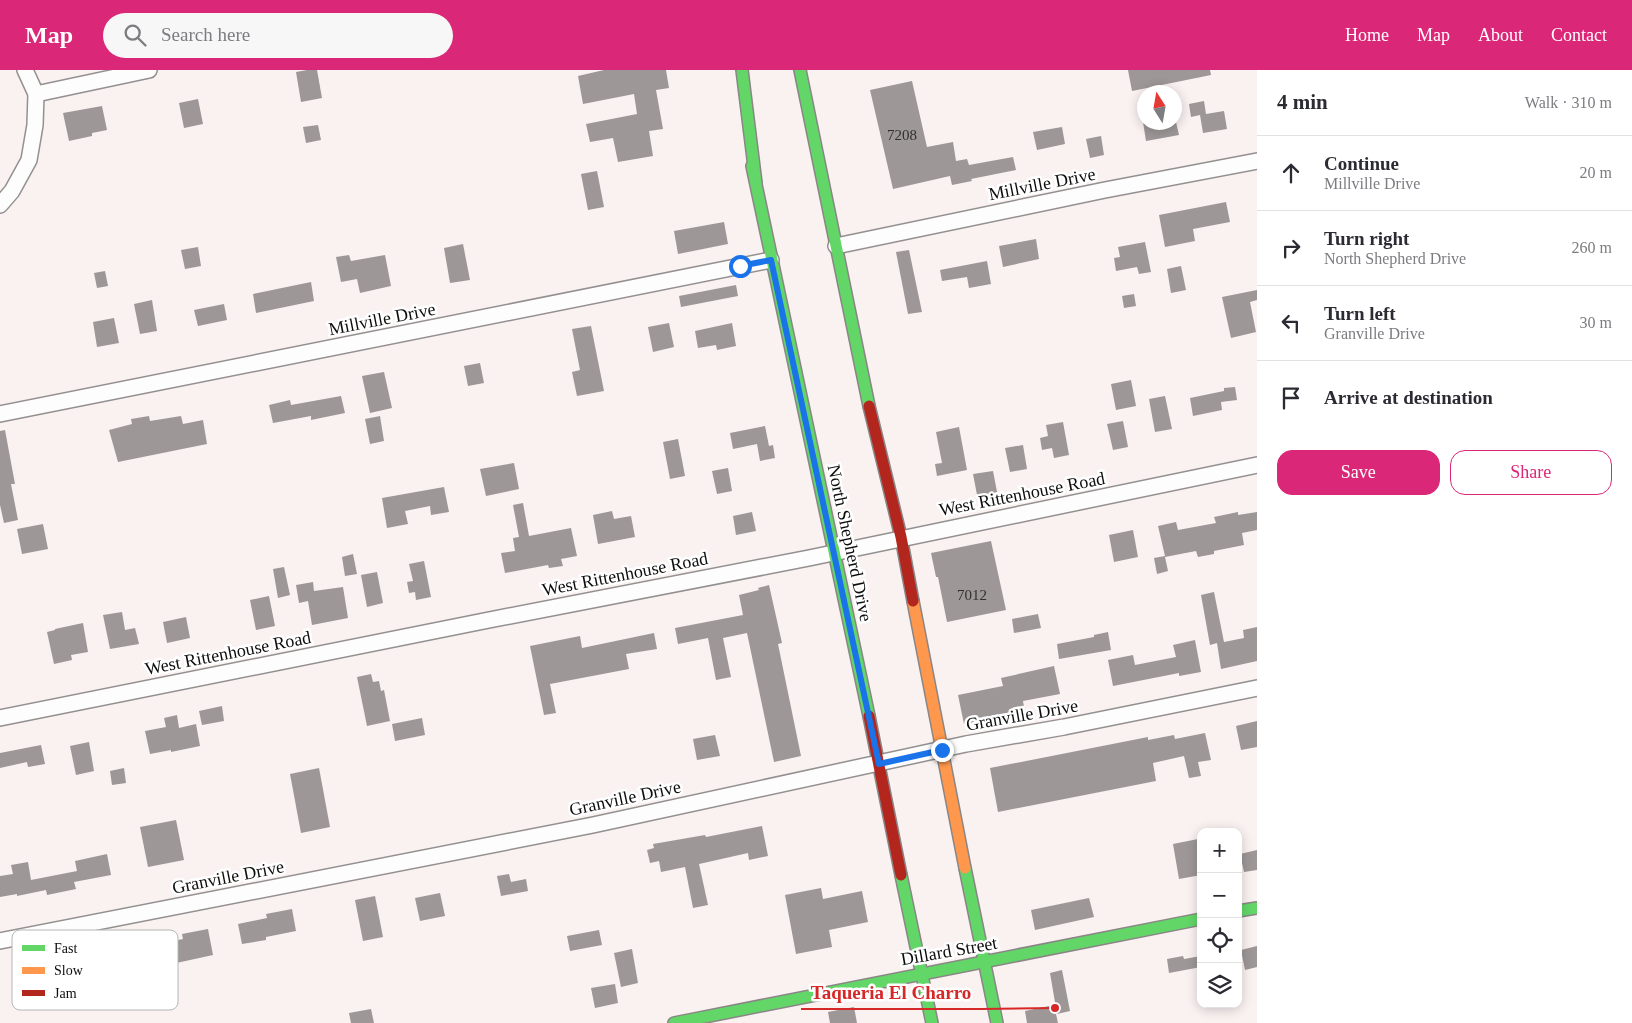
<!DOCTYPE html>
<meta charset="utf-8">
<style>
body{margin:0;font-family:"Times New Roman",serif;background:#f7f7f7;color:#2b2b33}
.controls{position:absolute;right:15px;bottom:15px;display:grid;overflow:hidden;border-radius:10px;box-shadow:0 2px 12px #0003}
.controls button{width:45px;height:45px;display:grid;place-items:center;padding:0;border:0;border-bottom:1px solid #e1e1e2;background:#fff;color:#2b2b33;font:25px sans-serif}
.compass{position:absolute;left:1137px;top:15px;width:45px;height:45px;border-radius:50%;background:#fff;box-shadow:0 2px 12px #0003;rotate:349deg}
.stop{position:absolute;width:15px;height:15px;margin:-11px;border:4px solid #1a73e8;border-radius:50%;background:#fff}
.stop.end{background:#1a73e8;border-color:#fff;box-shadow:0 1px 5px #0008}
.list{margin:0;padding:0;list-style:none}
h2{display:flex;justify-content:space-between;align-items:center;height:65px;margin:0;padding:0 20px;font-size:21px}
h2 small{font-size:16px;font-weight:400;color:#7c7c81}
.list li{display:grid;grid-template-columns:32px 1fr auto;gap:15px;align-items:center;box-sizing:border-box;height:75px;padding:0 20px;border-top:1px solid #e1e1e2}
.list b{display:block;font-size:19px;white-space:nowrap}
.list p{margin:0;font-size:16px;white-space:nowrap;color:#7c7c81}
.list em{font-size:16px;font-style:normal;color:#7c7c81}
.actions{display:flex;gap:10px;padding:15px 20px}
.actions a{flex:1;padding:11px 0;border:1px solid #db2777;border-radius:15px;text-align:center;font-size:18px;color:#db2777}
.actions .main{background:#db2777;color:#fff}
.icon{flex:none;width:28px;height:28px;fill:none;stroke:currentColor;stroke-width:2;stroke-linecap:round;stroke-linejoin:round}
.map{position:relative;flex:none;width:1257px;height:953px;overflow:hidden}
header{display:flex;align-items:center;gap:30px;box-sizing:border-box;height:70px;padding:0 25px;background:#db2777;color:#fff}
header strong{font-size:24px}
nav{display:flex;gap:28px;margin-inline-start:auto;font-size:18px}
.search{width:350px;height:45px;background:#f7f7f7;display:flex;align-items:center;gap:12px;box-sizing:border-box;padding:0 18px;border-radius:28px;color:#7c7c81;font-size:19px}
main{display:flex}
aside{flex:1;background:#fff}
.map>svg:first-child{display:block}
</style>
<header>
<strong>Map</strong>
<div class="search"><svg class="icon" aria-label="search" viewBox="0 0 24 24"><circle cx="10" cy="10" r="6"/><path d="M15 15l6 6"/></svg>Search here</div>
<nav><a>Home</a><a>Map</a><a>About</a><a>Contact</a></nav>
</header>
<main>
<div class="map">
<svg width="1257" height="953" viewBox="0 0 1257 953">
<rect width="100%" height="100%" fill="#faf1f1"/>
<!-- building -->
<g fill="#9d9798">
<polygon points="307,0 317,0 322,28 301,32 296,2"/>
<polygon points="604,0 666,0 669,18 656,20 663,59 649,61 653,86 618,92 613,68 590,72 586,54 637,44 634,24 583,34 578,6"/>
<polygon points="1128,0 1210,0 1211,5 1132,21"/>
<polygon points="912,11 927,77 953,72 956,91 967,89 969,95 1013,87 1016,100 971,109 972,111 952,115 950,106 893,119 870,20"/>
<polygon points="198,29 203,54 184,58 179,33"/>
<polygon points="1204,31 1206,44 1224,41 1227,59 1203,63 1200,45 1191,47 1189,34"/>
<polygon points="102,36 107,60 92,63 92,66 69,71 63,43"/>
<polygon points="1143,52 1176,52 1179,65 1146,71"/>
<polygon points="318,55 321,70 306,73 303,57"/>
<polygon points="1062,57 1065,74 1037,80 1033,62"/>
<polygon points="1101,66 1104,85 1090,88 1086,69"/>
<polygon points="597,101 604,137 588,140 581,104"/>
<polygon points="1226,132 1230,152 1193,159 1195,171 1165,177 1159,145"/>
<polygon points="724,152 728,174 678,184 674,161"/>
<polygon points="1036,169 1039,189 1003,197 999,176"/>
<polygon points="1145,172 1151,202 1139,204 1137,197 1116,201 1114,188 1120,187 1118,177"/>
<polygon points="463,174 470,210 450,213 444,178"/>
<polygon points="198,177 201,196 185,199 181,180"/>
<polygon points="909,180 922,242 908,244 896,182"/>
<polygon points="349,185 351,191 385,185 391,216 360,223 357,209 341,212 336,187"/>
<polygon points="987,191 991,214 969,218 967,207 942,211 940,200"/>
<polygon points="1181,196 1186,220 1171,223 1167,199"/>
<polygon points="105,201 108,216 97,218 94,203"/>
<polygon points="311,212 314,231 256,243 253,224"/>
<polygon points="736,215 738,226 681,237 679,226"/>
<polygon points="1257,220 1257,230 1250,232 1256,262 1231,268 1222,227"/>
<polygon points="1134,224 1136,236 1124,238 1122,226"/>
<polygon points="152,230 157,261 140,264 134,234"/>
<polygon points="224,234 227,250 198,256 194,240"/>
<polygon points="114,248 119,273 97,277 93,252"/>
<polygon points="669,253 674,277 653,282 648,257"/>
<polygon points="732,253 736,276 717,280 716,275 698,278 695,261"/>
<polygon points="591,256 604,321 577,326 572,302 580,300 572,259"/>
<polygon points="480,293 484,313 468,316 464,296"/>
<polygon points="384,302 392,338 370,343 362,306"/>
<polygon points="1131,310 1136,336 1116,340 1111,314"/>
<polygon points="1235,317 1237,330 1221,332 1222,340 1193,346 1190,328 1224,321 1224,318"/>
<polygon points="341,326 345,343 311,350 311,346 273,353 269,335 290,330 291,335"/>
<polygon points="1165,326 1172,359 1155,362 1149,329"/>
<polygon points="149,346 150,351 181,346 183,354 203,350 207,374 118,392 109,360 132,354 131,349"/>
<polygon points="380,346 384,371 370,374 365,349"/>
<polygon points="1123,351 1128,377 1113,380 1107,354"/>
<polygon points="1063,352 1069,385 1054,388 1052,378 1042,380 1040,368 1048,366 1046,355"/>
<polygon points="765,356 769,376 773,375 775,388 760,391 757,374 733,379 730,363"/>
<polygon points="959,357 967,400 937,406 935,394 942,393 936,362"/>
<polygon points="5,360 15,414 11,414 18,450 4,453 0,435 0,361"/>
<polygon points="678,369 685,406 670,409 663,372"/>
<polygon points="1023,375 1027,399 1010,402 1005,378"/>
<polygon points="514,393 519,419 486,426 480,399"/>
<polygon points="728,398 732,421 717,424 712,401"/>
<polygon points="993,401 998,427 978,430 973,404"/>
<polygon points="444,417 449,442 431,445 430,436 405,441 408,454 387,458 382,428"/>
<polygon points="523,433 529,466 571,458 577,486 561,489 563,496 549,498 548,495 505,503 501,483 515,481 513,468 519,467 513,435"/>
<polygon points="612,441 614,449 631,446 635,467 598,474 593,445"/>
<polygon points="752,442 756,461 736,465 733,446"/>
<polygon points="1238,442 1238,445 1257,442 1257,460 1242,463 1244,475 1214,481 1214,484 1198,487 1196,481 1165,487 1168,501 1157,504 1154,488 1165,486 1158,456 1176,452 1178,460 1216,453 1214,447"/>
<polygon points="43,454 48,479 22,484 17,459"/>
<polygon points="1133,460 1138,487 1114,492 1109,465"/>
<polygon points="991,471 1006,540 947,552 938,507 936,507 931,483"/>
<polygon points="353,484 357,504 345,506 342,487"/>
<polygon points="424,491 431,527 416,530 415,522 409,523 407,512 413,511 409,494"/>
<polygon points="284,497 290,525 278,528 273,499"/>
<polygon points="377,502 383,533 367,537 361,505"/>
<polygon points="313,512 314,521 343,517 348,548 312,555 308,531 299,533 296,515"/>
<polygon points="769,515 782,573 778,574 801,686 774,692 747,563 723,568 731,607 716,610 708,568 678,574 675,558 743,545 739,525 759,520 758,518"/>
<polygon points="1214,522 1224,572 1244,568 1243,560 1257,557 1257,591 1221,599 1217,573 1210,575 1201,525"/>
<polygon points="269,526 275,556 256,560 250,530"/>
<polygon points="122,542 125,560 135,558 139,574 110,579 103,545"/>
<polygon points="1038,544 1041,558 1014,563 1012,549"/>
<polygon points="186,547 190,568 167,573 163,552"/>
<polygon points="83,553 88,582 71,585 72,590 54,594 47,562 55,560 55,559"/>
<polygon points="1108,562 1111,580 1059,589 1057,574 1094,567 1094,565"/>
<polygon points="654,563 657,579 626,584 629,599 550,614 556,643 544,645 530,576 580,566 582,578"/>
<polygon points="1195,570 1201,602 1179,606 1179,603 1113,616 1108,590 1133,585 1135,595 1176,587 1173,575"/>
<polygon points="1054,596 1060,624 1023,631 1025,643 964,654 958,625 1003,616 1001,608"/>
<polygon points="371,604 373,612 379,611 381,621 384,620 390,651 367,656 357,607"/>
<polygon points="222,636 224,651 202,655 199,641"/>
<polygon points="177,645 179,658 196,654 200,676 171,682 171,680 150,684 145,661 166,657 164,648"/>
<polygon points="422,648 425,665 395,671 392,654"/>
<polygon points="1257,651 1257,677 1241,680 1236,656"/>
<polygon points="1205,663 1211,690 1198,692 1201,706 1189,708 1184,686 1153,693 1156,711 998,742 990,698 1148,667 1148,670 1174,665 1175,669"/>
<polygon points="715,665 720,686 697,690 693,669"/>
<polygon points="89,672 94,701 76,705 70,676"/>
<polygon points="41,675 45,694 28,697 27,692 0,698 0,683"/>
<polygon points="124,698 126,713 112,715 110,701"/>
<polygon points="319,698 330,757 301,763 290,704"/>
<polygon points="176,750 184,790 148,797 140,757"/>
<polygon points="762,756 768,786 749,790 748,783 699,794 708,835 693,838 685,797 661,802 659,791 650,793 647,780 654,778 653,774 705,765 706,767"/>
<polygon points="1198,769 1201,782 1201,805 1179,809 1173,774"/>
<polygon points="1257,780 1257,800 1244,802 1240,784"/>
<polygon points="107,784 111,805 74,812 76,819 47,825 46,820 17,826 17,824 0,827 0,806 13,804 11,795 28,792 31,810 77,801 75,791"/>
<polygon points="509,804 511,812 526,809 528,821 501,826 497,806"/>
<polygon points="821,818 823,829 862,821 868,852 829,860 832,877 796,884 785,825"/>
<polygon points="440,823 445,846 420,851 415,828"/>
<polygon points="375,826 383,867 363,871 355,830"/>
<polygon points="1089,828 1094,847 1035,860 1031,840"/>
<polygon points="292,839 296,861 266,867 266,870 242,874 238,854 267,848 266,844"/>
<polygon points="208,859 213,885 126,904 126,906 97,912 98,917 74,922 73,913 41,919 38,901 96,888 95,881 124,876 123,871 138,868 140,878 183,869 182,864"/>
<polygon points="599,860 602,875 570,881 567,866"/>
<polygon points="1257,876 1257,897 1245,900 1241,880"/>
<polygon points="632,879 638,913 621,917 614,883"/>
<polygon points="1183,886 1184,889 1201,886 1201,897 1169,903 1167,889"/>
<polygon points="1062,900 1070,941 1057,944 1050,903"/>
<polygon points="615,914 618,933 595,938 591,918"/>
<polygon points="1054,935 1058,953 1027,953 1025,941"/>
<polygon points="854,937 857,953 830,953 828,942"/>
<polygon points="371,939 374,953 351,953 349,943"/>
</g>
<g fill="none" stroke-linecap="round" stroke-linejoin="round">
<defs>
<g id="street">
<polyline points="36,24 149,0"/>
<polyline points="0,135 12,121 29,90 35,55 36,24 25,0"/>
<polyline points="836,176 1105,120 1257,91"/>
<polyline points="0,344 771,190"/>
<polyline points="0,648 489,550 809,488 1257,395"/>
<polyline points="0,871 593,755 966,674 1064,657 1257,618"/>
</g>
<g id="fast">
<polyline points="742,0 756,113"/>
<polyline points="800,0 869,336"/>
<polyline points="752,96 869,646"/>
<polyline points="965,798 997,953"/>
<polyline points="901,805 932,953"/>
<polyline points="1238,841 1257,838"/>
<polyline points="674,953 1201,849"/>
</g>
<polyline id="slow" points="913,531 965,798"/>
<g id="jam">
<polyline points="869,336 901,467 913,531"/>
<polyline points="869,646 901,805"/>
</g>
</defs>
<!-- street casing -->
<use href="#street" stroke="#949090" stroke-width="18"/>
<!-- fast casing -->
<use href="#fast" stroke="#8a8686" stroke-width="14"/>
<!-- slow casing -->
<use href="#slow" stroke="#8a8686" stroke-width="14"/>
<!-- jam casing -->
<use href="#jam" stroke="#8a8686" stroke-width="14"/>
<!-- street -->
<use href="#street" stroke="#fefdfd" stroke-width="15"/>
<!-- fast -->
<use href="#fast" stroke="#63d668" stroke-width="11"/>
<!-- slow -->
<use href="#slow" stroke="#ff974d" stroke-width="11"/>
<!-- jam -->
<use href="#jam" stroke="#b3261e" stroke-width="11"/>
</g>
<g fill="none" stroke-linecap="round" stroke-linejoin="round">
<!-- route -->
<polyline stroke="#1a73e8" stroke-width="6" points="740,196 771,190 879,694 942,680"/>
</g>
<g text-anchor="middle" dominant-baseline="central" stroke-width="5" stroke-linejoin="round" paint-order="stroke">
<!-- number labels -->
<g font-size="15" fill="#313030">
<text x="902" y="65">7208</text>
<text x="972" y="525">7012</text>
</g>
<!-- street labels -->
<g font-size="18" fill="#0d0d0d" stroke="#fff">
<text transform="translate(1042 114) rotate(-11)">Millville Drive</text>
<text transform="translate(382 249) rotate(-11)">Millville Drive</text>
<text transform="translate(1022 424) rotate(-11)">West Rittenhouse Road</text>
<text transform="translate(850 473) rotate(78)">North Shepherd Drive</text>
<text transform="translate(625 504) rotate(-11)">West Rittenhouse Road</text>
<text transform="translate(228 583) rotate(-11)">West Rittenhouse Road</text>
<text transform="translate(1022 645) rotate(-10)">Granville Drive</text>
<text transform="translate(625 728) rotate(-12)">Granville Drive</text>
<text transform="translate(228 807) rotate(-11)">Granville Drive</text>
<text transform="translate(949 881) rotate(-10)">Dillard Street</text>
</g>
</g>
<!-- legend -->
<rect x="12" y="860" width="166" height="80" rx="8" fill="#fff" stroke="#b6b6b6" stroke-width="1"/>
<rect x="22" y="875" width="23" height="6" fill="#63d668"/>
<rect x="22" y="897" width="23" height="7" fill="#ff974d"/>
<rect x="22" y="920" width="23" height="6" fill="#b3261e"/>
<g font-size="14" fill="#0d0d0d">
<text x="54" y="883">Fast</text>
<text x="54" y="905">Slow</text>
<text x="54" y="928">Jam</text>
</g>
<!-- callouts -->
<path fill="none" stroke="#d62828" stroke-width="2" d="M1055 938L981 939H801"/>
<circle fill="#d62828" stroke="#fff" stroke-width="2" cx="1055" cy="938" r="5"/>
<g font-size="19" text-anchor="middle" font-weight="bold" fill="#d62828" stroke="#fff" stroke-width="5" stroke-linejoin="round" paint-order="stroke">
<text x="891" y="929">Taqueria El Charro</text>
</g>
</svg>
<div class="controls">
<button>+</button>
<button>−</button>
<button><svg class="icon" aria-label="locate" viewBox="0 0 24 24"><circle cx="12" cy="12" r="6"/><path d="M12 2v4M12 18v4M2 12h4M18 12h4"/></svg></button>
<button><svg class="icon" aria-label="layers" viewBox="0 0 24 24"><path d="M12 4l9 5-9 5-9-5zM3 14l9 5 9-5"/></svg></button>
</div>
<svg class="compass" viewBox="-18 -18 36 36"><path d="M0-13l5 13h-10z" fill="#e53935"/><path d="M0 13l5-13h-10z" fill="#7c7c81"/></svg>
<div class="stop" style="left:740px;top:196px"></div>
<div class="stop end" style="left:942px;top:680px"></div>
</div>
<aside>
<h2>4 min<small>Walk · 310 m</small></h2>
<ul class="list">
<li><svg class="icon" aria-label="ahead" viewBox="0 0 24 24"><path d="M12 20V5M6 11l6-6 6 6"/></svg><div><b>Continue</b><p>Millville Drive</p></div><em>20 m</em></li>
<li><svg class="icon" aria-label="right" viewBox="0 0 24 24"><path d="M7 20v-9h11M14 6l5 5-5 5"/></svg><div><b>Turn right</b><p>North Shepherd Drive</p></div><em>260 m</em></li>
<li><svg class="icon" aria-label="left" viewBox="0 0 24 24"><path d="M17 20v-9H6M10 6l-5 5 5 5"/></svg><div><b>Turn left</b><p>Granville Drive</p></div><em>30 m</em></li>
<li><svg class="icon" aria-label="arrive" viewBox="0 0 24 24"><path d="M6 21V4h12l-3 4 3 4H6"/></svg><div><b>Arrive at destination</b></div></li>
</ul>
<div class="actions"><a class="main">Save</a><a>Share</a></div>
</aside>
</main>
